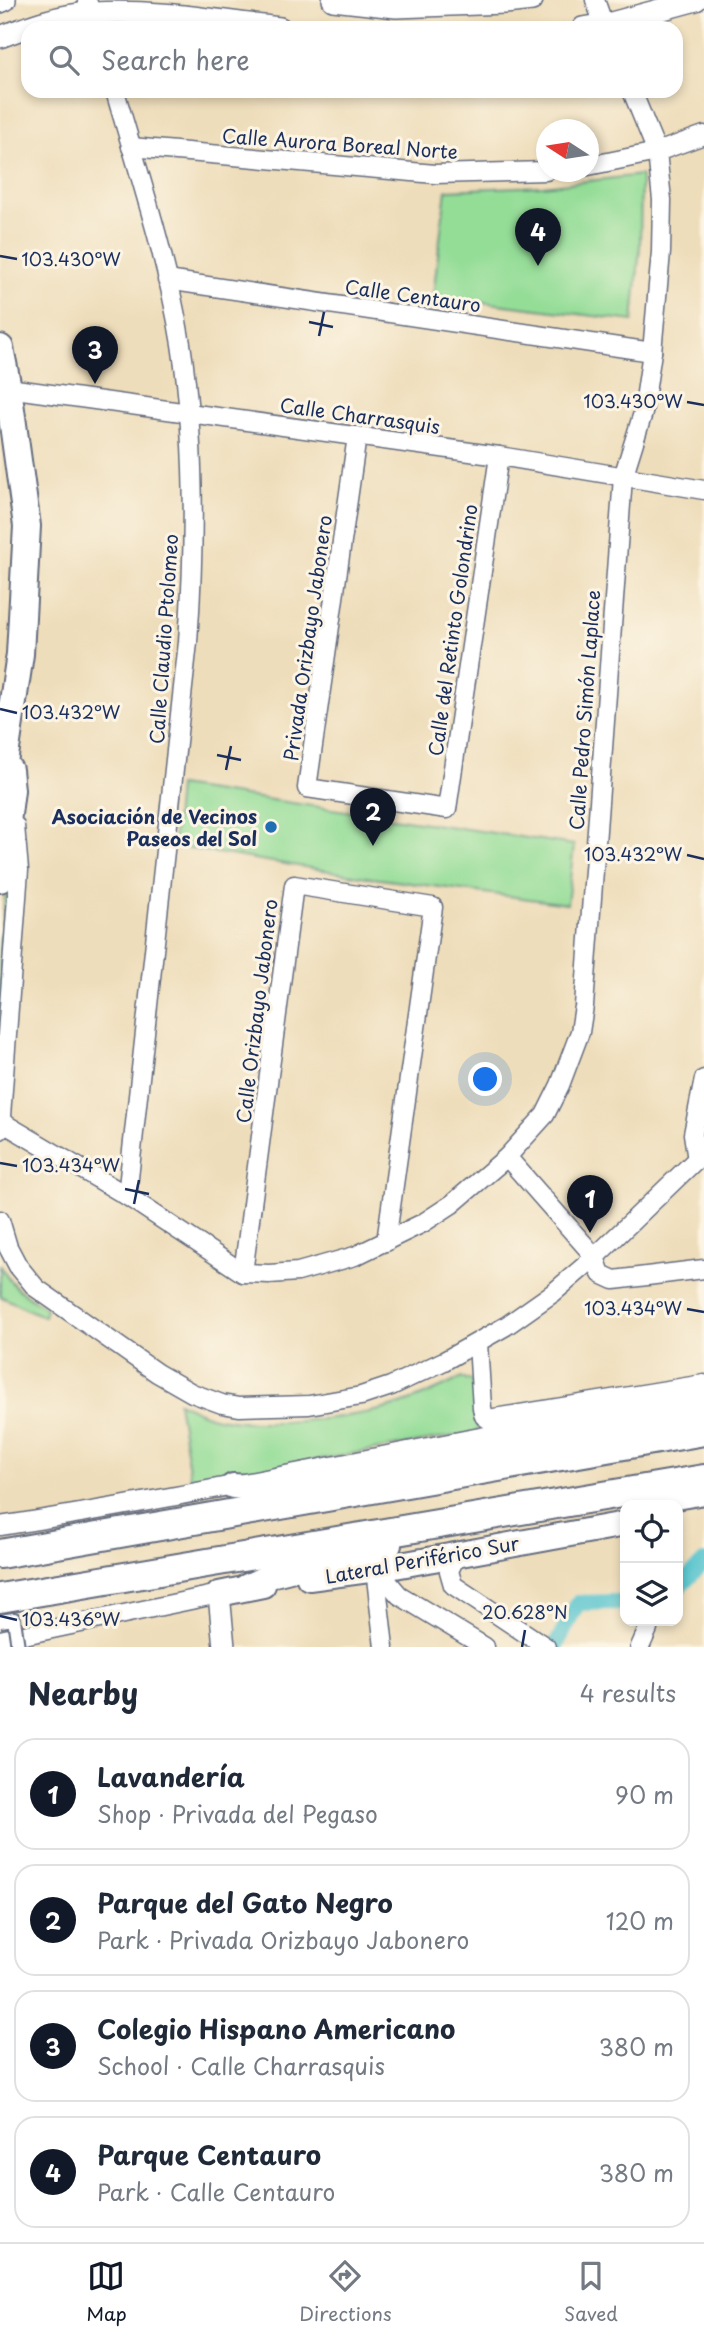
<!DOCTYPE html>
<meta charset="utf-8">
<style>
body{margin:0;font-family:"Playpen Sans",sans-serif;background:#f2f2f3;color:#1f2937}
.controls{position:absolute;right:21px;bottom:21px;display:grid;overflow:hidden;border-radius:14px;box-shadow:0 4px 10px #0003}
.controls button{width:63px;height:63px;display:grid;place-items:center;padding:0;border:0;border-bottom:2px solid #e0e1e3;background:#fff;color:#1f2937;font:35px sans-serif}
.compass{position:absolute;left:536px;top:119px;width:63px;height:63px;border-radius:50%;background:#fff;box-shadow:0 4px 10px #0003;rotate:282deg}
.you{position:absolute;left:486px;top:1080px;width:24px;height:24px;margin:-18px;border:5px solid #fff;border-radius:50%;background:#1a73e8;box-shadow:0 0 0 10px #1a73e833}
.badge{display:grid;place-items:center;width:46px;height:46px;border-radius:50%;background:#111827;color:#fff;font-size:23px;font-weight:700}
.pin{position:absolute;translate:-50% -58px;filter:drop-shadow(0 2px 4px #0008)}
.pin::after{content:'';position:absolute;top:37px;width:24px;height:21px;background:inherit;clip-path:polygon(0 0,100% 0,50% 100%)}
.list{margin:0;padding:0;list-style:none}
h2{display:flex;justify-content:space-between;align-items:center;height:91px;margin:0;padding:0 28px;font-size:30px}
h2 small{font-size:23px;font-weight:400;color:#747a83}
.list li{display:grid;grid-template-columns:46px 1fr auto;gap:21px;align-items:center;box-sizing:border-box;height:112px;margin:0 14px 14px;padding:0 14px;border:2px solid #e0e1e3;border-radius:21px}
.list b{display:block;font-size:26px;white-space:nowrap}
.list p{margin:0;font-size:23px;white-space:nowrap;color:#747a83}
.list em{font-size:23px;font-style:normal;color:#747a83}
.icon{flex:none;width:38px;height:38px;fill:none;stroke:currentColor;stroke-width:2;stroke-linecap:round;stroke-linejoin:round}
.map{position:relative;flex:none;width:704px;height:1647px;overflow:hidden}
.search{position:absolute;background:#fff;box-shadow:0 4px 10px #0003;left:21px;right:21px;top:21px;height:77px;display:flex;align-items:center;gap:18px;box-sizing:border-box;padding:0 24px;border-radius:21px;color:#747a83;font-size:26px}
.sheet{height:595px;background:#fff}
nav{display:flex;justify-content:space-around;align-items:center;box-sizing:border-box;height:98px;border-top:2px solid #e0e1e3;background:#fff;font-size:19px;color:#747a83}
nav a{display:grid;justify-items:center;gap:4px}
nav .on{color:#111827}
.map>svg:first-child{display:block}
</style>
<div class="map">
<svg width="704" height="1647" viewBox="0 0 704 1647">
<rect width="100%" height="100%" fill="#fcf5e5"/>
<filter id="ink" filterUnits="userSpaceOnUse"><feTurbulence type="fractalNoise" baseFrequency=".0143" numOctaves="2"/><feDisplacementMap in="SourceGraphic" scale="14" xChannelSelector="R" yChannelSelector="G"/><feConvolveMatrix kernelMatrix="1 2 1 2 8 2 1 2 1" color-interpolation-filters="sRGB"/></filter>
<filter id="wash" filterUnits="userSpaceOnUse"><feTurbulence type="fractalNoise" baseFrequency=".00686" numOctaves="4" result="noise"/><feDisplacementMap in="SourceGraphic" scale="28" xChannelSelector="R" yChannelSelector="G"/><feGaussianBlur stdDeviation="1.57" result="paint"/><feColorMatrix in="noise" values="0 0 0 0 0 0 0 0 0 0 0 0 0 0 0 0 0 1.4 0 .05"/><feComposite in="paint" operator="in"/></filter>
<g filter="url(#wash)">
<rect width="100%" height="100%" fill="#eeddba"/>
<!-- green -->
<g fill="#94dd97" stroke="#58867a" stroke-width="2">
<polygon points="641,175 640,247 633,321 433,296 446,190 542,186"/>
<polygon points="178,786 574,845 567,904 373,878 173,846"/>
<polygon points="5,896 9,897 0,1032 0,944"/>
<path d="M0,1264c9,22 27,32 46,44l-2,9 -44,-21z"/>
<path d="M461,1378l11,3 6,51 -287,50 -13,-80c13,5 26,14 40,16 47,9 115,2 162,-8 28,-7 56,-19 81,-32z"/>
</g>
<g fill="none" stroke-linecap="round" stroke-linejoin="round">
<!-- canal -->
<g stroke="#57c4ce" stroke-width="16">
<polyline points="678,1588 704,1562"/>
<polyline points="555,1647 578,1603 615,1602 625,1604"/>
</g>
</g>
</g>
<g filter="url(#ink)">
<g fill="none" stroke-linecap="round" stroke-linejoin="round">
<defs>
<g id="minor">
<polyline points="87,0 96,28"/>
<polyline points="595,0 605,28"/>
<path d="M115,91c24,83 52,167 66,253 15,98 14,200 7,298l-61,554"/>
<polyline points="131,147 435,174 546,171"/>
<polyline points="588,166 657,152 704,135"/>
<polyline points="167,280 652,352"/>
<polyline points="8,388 499,456 704,490"/>
<polyline points="357,436 307,788 447,809 499,456"/>
<polyline points="0,1121 127,1196 243,1273 269,1274 298,1272 355,1256 423,1223 452,1204 507,1157 545,1115 560,1085 580,1032 584,1006 623,477 643,413 652,352 661,252 662,200 657,152 632,91"/>
<polyline points="0,1130 19,870 15,826"/>
<polyline points="507,1157 595,1257 601,1274 614,1280 704,1269"/>
<polyline points="697,1160 693,1134 704,1079"/>
<polyline points="0,1220 8,1247 18,1266 36,1288 157,1373 192,1393 222,1404 239,1407 309,1405 361,1396 391,1386 444,1361 506,1326 553,1293 595,1257 704,1152"/>
<polyline points="243,1273 294,885 433,907 386,1242"/>
<polyline points="478,1343 482,1408 484,1416 488,1419 704,1384"/>
<path d="M0,1526c236,-36 468,-92 704,-128"/>
<polyline points="457,1554 449,1571 453,1585 546,1647"/>
<polyline points="384,1568 388,1582 399,1595 485,1647"/>
<polyline points="375,1569 384,1647"/>
<polyline points="0,1640 219,1594"/>
<polyline points="640,1647 648,1629"/>
</g>
<g id="tertiary">
<polyline points="333,0 396,7 505,3 532,0"/>
<polyline points="0,2 5,0"/>
<polyline points="583,28 604,25 696,0"/>
<path d="M0,37c29,-11 61,-23 93,-24 62,-4 125,8 187,15"/>
<polyline points="219,1594 224,1647"/>
</g>
<g id="secondary">
<polyline points="233,1486 272,1489 303,1486 687,1412 704,1415"/>
<polyline points="653,1501 704,1492"/>
<polyline points="309,1578 384,1568 625,1524"/>
<polyline points="246,1587 274,1574 389,1545"/>
<polyline points="219,1594 263,1585"/>
</g>
<g id="primary">
<polyline points="0,348 8,388 27,526 20,654 0,790"/>
<polyline points="0,879 11,790 9,770"/>
</g>
<g id="trunk">
<polyline points="0,1554 704,1431"/>
<polyline points="0,1598 704,1479"/>
</g>
</defs>
<!-- minor casing -->
<use href="#minor" stroke="#656c7e" stroke-width="21"/>
<!-- tertiary casing -->
<use href="#tertiary" stroke="#656c7e" stroke-width="24"/>
<!-- secondary casing -->
<use href="#secondary" stroke="#656c7e" stroke-width="28"/>
<!-- primary casing -->
<use href="#primary" stroke="#656c7e" stroke-width="30"/>
<!-- trunk casing -->
<use href="#trunk" stroke="#656c7e" stroke-width="32"/>
<!-- minor -->
<use href="#minor" stroke="#fff" stroke-width="18"/>
<!-- tertiary -->
<use href="#tertiary" stroke="#fff" stroke-width="21"/>
<!-- secondary -->
<use href="#secondary" stroke="#fff" stroke-width="24"/>
<!-- primary -->
<use href="#primary" stroke="#fff" stroke-width="26"/>
<!-- trunk -->
<use href="#trunk" stroke="#fff" stroke-width="28"/>
<defs>
<polyline id="pedestrian-bridge" points="0,1621 14,1619 18,1647"/>
</defs>
<!-- pedestrian-bridge casing -->
<use href="#pedestrian-bridge" stroke="#656c7e" stroke-width="16" stroke-linecap="butt"/>
<!-- pedestrian-bridge -->
<use href="#pedestrian-bridge" stroke="#fff" stroke-width="12"/>
</g>
</g>
<!-- ticks -->
<path fill="none" stroke="#1b2f5e" stroke-width="2.5" d="M0,256l17,3M309,322l24,5M319,336l5,-24M687,402l17,3M0,709l17,4M217,755l24,5M226,770l5,-24M687,855l17,4M0,1163l17,3M125,1189l24,5M134,1204l5,-24M687,1309l17,3M0,1616l17,4M522,1647l3,-17"/>
<!-- markers -->
<circle fill="#1f6fb2" stroke="#fcf5e5" stroke-width="2.5" cx="271" cy="827" r="7"/>
<g text-anchor="middle" dominant-baseline="central" stroke-width="6" stroke-linejoin="round" paint-order="stroke">
<!-- street labels -->
<g font-size="19" fill="#1b2f5e" stroke="#fcf5e5">
<text transform="translate(340 143) rotate(4)">Calle Aurora Boreal Norte</text>
<text transform="translate(413 295) rotate(8)">Calle Centauro</text>
<text transform="translate(360 415) rotate(8)">Calle Charrasquis</text>
<text transform="translate(452 630) rotate(-82)">Calle del Retinto Golondrino</text>
<text transform="translate(307 638) rotate(-82)">Privada Orizbayo Jabonero</text>
<text transform="translate(163 639) rotate(-86)">Calle Claudio Ptolomeo</text>
<text transform="translate(584 710) rotate(-86)">Calle Pedro Simón Laplace</text>
<text transform="translate(256 1011) rotate(-83)">Calle Orizbayo Jabonero</text>
<text transform="translate(422 1559) rotate(-10)">Lateral Periférico Sur</text>
</g>
<!-- poi labels -->
<g font-size="19" font-weight="bold" fill="#1b2f5e" stroke="#fcf5e5" text-anchor="end">
<text x="257" y="816">Asociación de Vecinos<tspan x="257" dy="22">Paseos del Sol</tspan></text>
</g>
</g>
<g font-size="18" text-anchor="middle" fill="#1b2f5e" stroke="#fcf5e5" stroke-width="6" stroke-linejoin="round" paint-order="stroke">
<text x="71" y="266">103.430°W</text>
<text x="633" y="408">103.430°W</text>
<text x="71" y="719">103.432°W</text>
<text x="633" y="861">103.432°W</text>
<text x="71" y="1172">103.434°W</text>
<text x="633" y="1315">103.434°W</text>
<text x="525" y="1619">20.628°N</text>
<text x="71" y="1626">103.436°W</text>
</g>
</svg>
<div class="controls">
<button><svg class="icon" aria-label="locate" viewBox="0 0 24 24"><circle cx="12" cy="12" r="6"/><path d="M12 2v4M12 18v4M2 12h4M18 12h4"/></svg></button>
<button><svg class="icon" aria-label="layers" viewBox="0 0 24 24"><path d="M12 4l9 5-9 5-9-5zM3 14l9 5 9-5"/></svg></button>
</div>
<svg class="compass" viewBox="-18 -18 36 36"><path d="M0-13l5 13h-10z" fill="#e53935"/><path d="M0 13l5-13h-10z" fill="#747a83"/></svg>
<div class="you"></div>
<div class="pin badge" style="left:590px;top:1233px">1</div>
<div class="pin badge" style="left:373px;top:846px">2</div>
<div class="pin badge" style="left:95px;top:384px">3</div>
<div class="pin badge" style="left:538px;top:266px">4</div>
<div class="search"><svg class="icon" aria-label="search" viewBox="0 0 24 24"><circle cx="10" cy="10" r="6"/><path d="M15 15l6 6"/></svg>Search here</div>
</div>
<section class="sheet">
<h2>Nearby<small>4 results</small></h2>
<ul class="list">
<li><span class="badge">1</span><div><b>Lavandería</b><p>Shop · Privada del Pegaso</p></div><em>90 m</em></li>
<li><span class="badge">2</span><div><b>Parque del Gato Negro</b><p>Park · Privada Orizbayo Jabonero</p></div><em>120 m</em></li>
<li><span class="badge">3</span><div><b>Colegio Hispano Americano</b><p>School · Calle Charrasquis</p></div><em>380 m</em></li>
<li><span class="badge">4</span><div><b>Parque Centauro</b><p>Park · Calle Centauro</p></div><em>380 m</em></li>
</ul>
</section>
<nav>
<a class="on"><svg class="icon" aria-label="map" viewBox="0 0 24 24"><path d="M3 6l6-2 6 2 6-2v14l-6 2-6-2-6 2zM9 4v14M15 6v14"/></svg>Map</a>
<a><svg class="icon" aria-label="directions" viewBox="0 0 24 24"><path d="M12 3l9 9-9 9-9-9zM9 14v-3h6M13 9l2 2-2 2"/></svg>Directions</a>
<a><svg class="icon" aria-label="saved" viewBox="0 0 24 24"><path d="M7 4h10v16l-5-4-5 4z"/></svg>Saved</a>
</nav>
